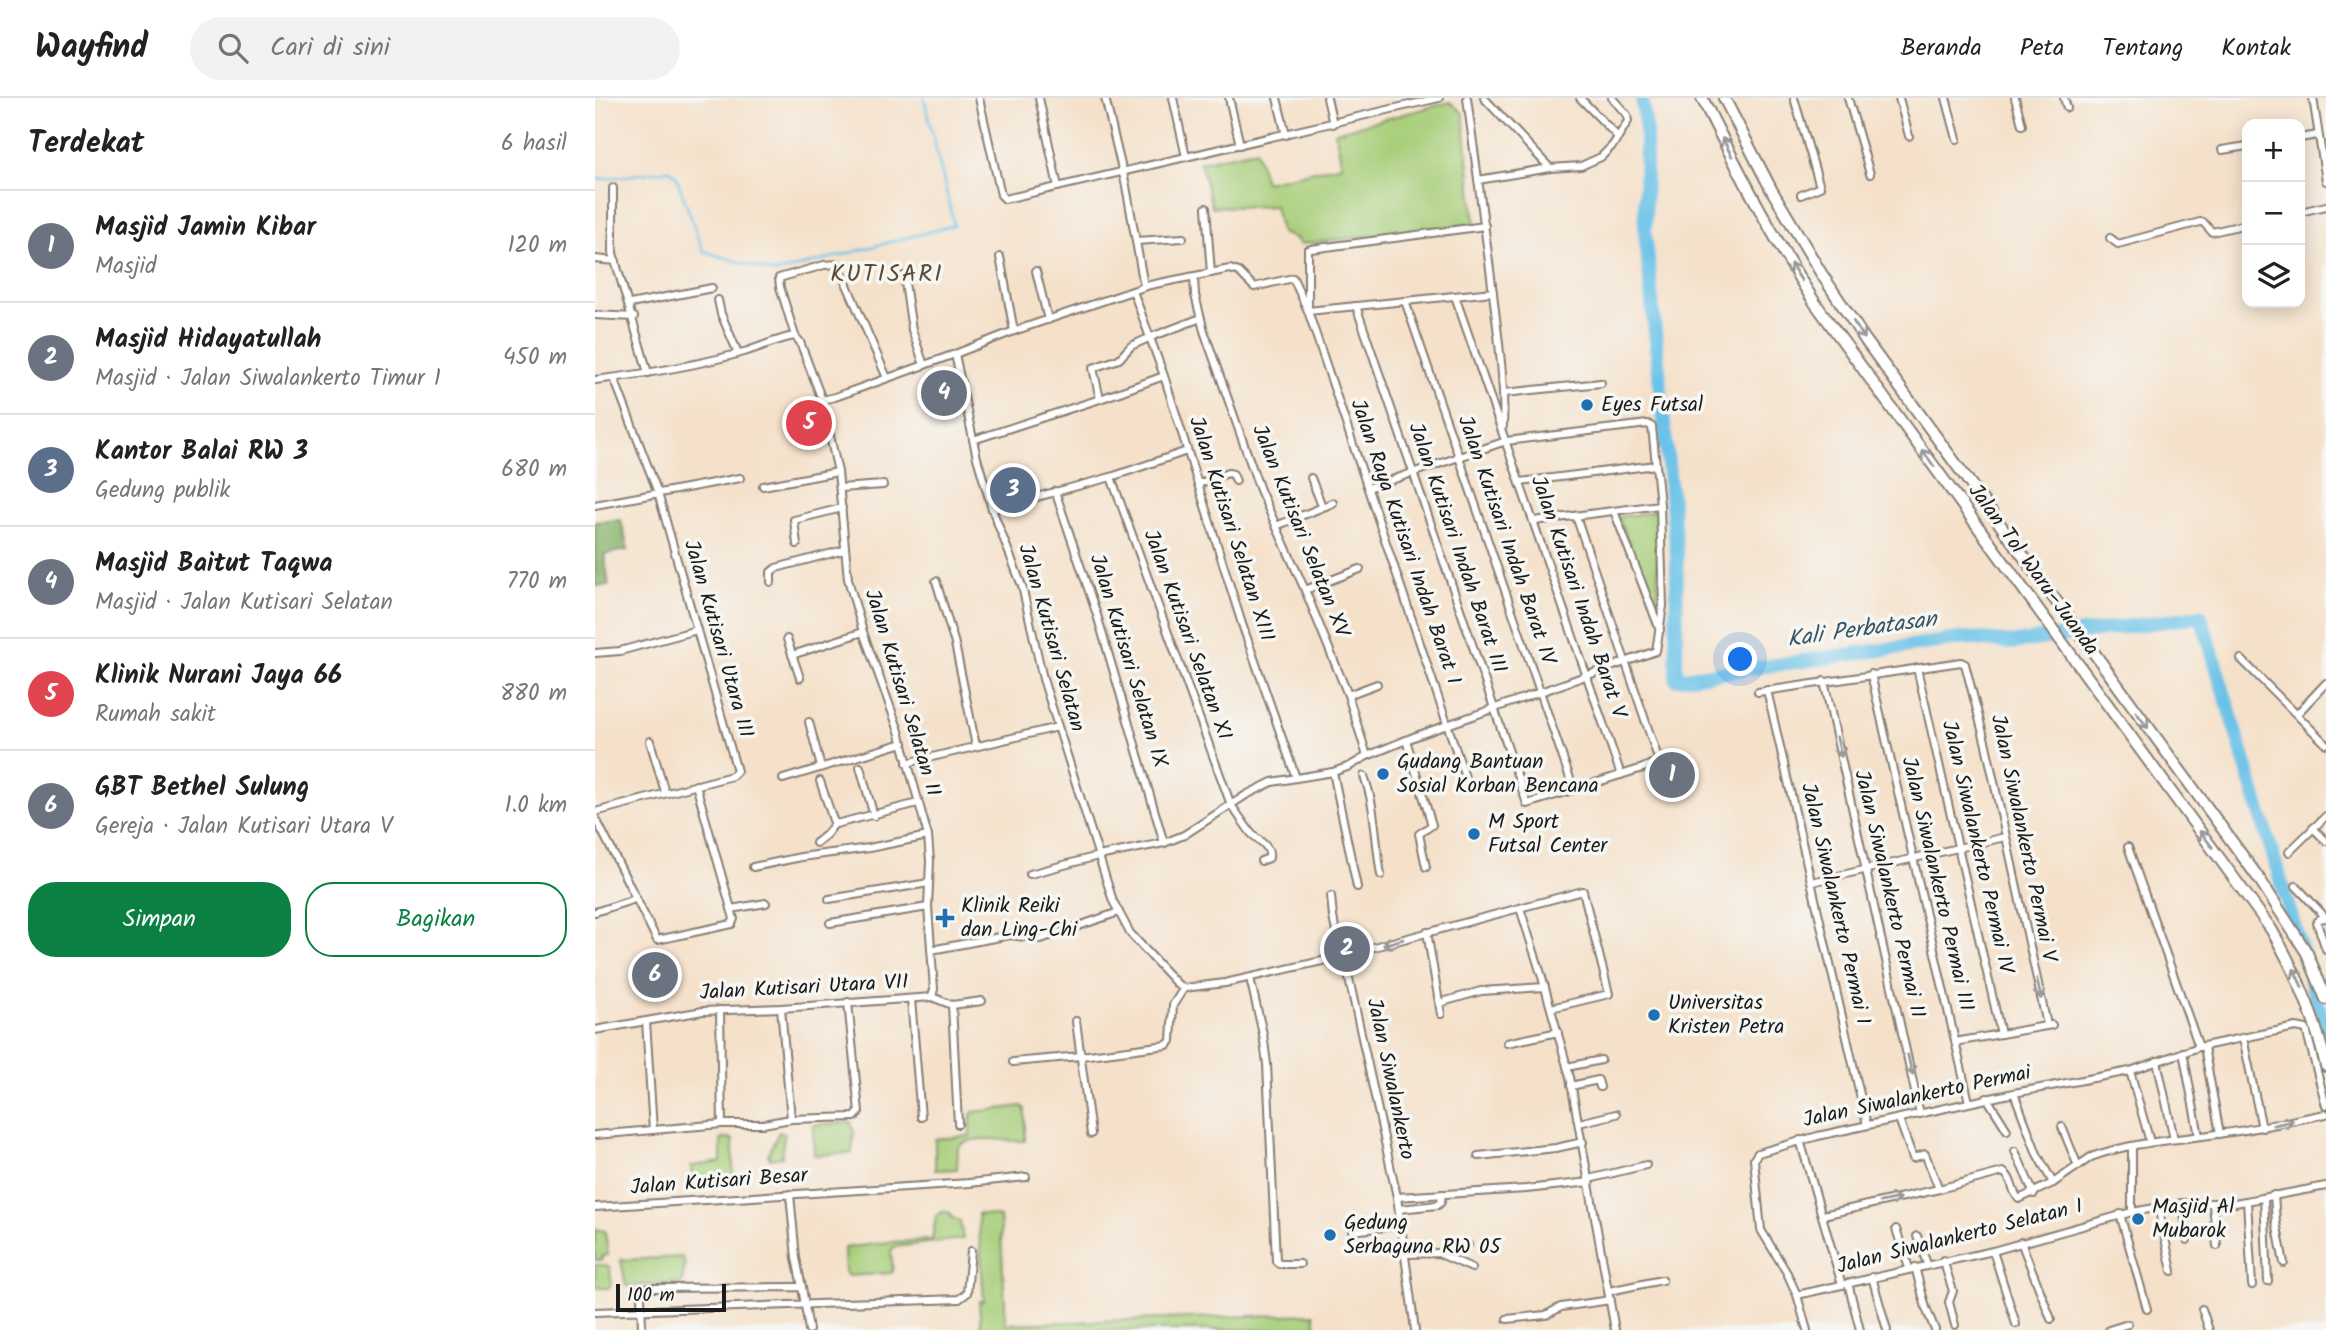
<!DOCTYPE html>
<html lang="id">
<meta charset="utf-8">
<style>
body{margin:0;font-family:Kalam,sans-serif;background:#f2f2f2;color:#222}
.controls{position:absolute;right:21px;top:21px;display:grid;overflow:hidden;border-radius:14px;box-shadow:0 4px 18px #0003}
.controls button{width:63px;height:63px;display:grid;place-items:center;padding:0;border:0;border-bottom:2px solid #e0e0e0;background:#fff;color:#222;font:35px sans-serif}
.scale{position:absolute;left:21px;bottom:18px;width:110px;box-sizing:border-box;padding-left:7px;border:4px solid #1c1c1c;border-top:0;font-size:19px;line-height:24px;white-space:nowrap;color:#1c1c1c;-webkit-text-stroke:5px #f6f6f2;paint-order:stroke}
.you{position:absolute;left:1146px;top:562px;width:24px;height:24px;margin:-18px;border:5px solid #fff;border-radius:50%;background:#1a73e8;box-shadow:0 0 0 10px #1a73e833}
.badge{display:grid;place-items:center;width:46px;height:46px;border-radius:50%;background:#0b8043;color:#fff;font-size:23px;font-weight:700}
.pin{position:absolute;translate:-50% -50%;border:4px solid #fff;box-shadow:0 2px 7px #0006}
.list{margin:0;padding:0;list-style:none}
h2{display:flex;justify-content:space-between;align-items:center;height:91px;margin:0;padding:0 28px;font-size:30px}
h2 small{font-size:23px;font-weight:400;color:#767676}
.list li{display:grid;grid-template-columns:46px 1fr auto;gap:21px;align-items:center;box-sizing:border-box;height:112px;padding:0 28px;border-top:2px solid #e0e0e0}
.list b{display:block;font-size:26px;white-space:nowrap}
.list p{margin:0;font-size:23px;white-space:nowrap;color:#767676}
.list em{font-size:23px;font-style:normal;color:#767676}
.actions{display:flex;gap:14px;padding:21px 28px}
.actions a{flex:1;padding:16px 0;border:2px solid #0b8043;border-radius:28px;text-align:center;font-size:24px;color:#0b8043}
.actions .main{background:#0b8043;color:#fff}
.icon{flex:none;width:38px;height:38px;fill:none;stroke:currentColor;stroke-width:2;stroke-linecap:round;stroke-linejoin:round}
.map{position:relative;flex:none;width:1731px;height:1232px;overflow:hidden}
header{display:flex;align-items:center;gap:42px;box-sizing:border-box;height:98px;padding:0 35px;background:#fff;border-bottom:2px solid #e0e0e0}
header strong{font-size:33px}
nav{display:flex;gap:38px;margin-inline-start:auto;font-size:24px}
.search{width:490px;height:63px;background:#f2f2f2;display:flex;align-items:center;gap:18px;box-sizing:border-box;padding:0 24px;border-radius:38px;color:#767676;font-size:26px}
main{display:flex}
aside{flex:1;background:#fff}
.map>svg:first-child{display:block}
</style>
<header>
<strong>Wayfind</strong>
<div class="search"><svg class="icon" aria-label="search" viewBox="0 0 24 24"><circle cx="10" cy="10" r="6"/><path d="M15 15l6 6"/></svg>Cari di sini</div>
<nav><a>Beranda</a><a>Peta</a><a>Tentang</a><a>Kontak</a></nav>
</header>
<main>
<aside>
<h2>Terdekat<small>6 hasil</small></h2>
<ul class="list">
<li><span class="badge" style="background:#6b7280">1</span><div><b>Masjid Jamin Kibar</b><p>Masjid</p></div><em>120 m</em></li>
<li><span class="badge" style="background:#6b7280">2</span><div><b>Masjid Hidayatullah</b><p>Masjid · Jalan Siwalankerto Timur 1</p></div><em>450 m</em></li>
<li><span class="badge" style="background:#5c6f8a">3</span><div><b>Kantor Balai RW 3</b><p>Gedung publik</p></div><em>680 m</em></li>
<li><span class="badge" style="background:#6b7280">4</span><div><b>Masjid Baitut Taqwa</b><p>Masjid · Jalan Kutisari Selatan</p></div><em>770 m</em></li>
<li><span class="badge" style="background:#e0444e">5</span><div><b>Klinik Nurani Jaya 66</b><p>Rumah sakit</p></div><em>880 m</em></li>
<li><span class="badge" style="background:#6b7280">6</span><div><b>GBT Bethel Sulung</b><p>Gereja · Jalan Kutisari Utara V</p></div><em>1.0 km</em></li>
</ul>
<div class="actions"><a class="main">Simpan</a><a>Bagikan</a></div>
</aside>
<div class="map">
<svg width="1731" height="1232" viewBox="0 0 1731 1232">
<rect width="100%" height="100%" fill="#f6f6f2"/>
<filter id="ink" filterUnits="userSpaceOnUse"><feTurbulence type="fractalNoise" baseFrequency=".0143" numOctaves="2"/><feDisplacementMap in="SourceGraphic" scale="14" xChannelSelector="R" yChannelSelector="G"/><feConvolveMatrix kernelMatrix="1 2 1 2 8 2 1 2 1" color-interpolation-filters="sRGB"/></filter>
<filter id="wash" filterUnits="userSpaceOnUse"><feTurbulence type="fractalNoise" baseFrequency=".00686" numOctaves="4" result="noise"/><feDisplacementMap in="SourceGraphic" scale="28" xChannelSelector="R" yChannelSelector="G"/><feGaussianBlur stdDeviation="1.57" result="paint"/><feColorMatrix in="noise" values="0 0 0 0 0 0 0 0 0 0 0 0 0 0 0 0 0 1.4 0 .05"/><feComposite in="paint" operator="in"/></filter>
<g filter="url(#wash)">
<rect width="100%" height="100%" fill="#f5e1ca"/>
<!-- green -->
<g fill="#a7ce79" stroke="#62754a" stroke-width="2">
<polygon points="855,4 868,15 880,126 704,146 702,141 686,135 680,108 617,109 605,64 661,52 670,84 747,67 740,34"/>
<polygon points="1061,411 1064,519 1023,419 1052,415"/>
<path d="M427,1008l3,3v32c-20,1 -51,-8 -67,6l-1,22 -22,1v-31l35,-3 1,-22 3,-2z"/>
<polygon points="256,1024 259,1034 257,1055 219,1057 218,1027"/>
<polygon points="184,1034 189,1035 187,1059 175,1061 173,1056"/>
<polygon points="135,1040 138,1042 138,1083 97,1087 96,1068 126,1064 126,1041"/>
<polygon points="346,1114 354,1114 357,1120 365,1123 368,1141 299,1149 296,1153 298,1174 295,1175 255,1178 250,1176 249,1150 295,1144 337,1142 341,1118"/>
<polygon points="383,1116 405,1119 411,1226 719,1216 721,1232 386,1232 384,1203 389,1203"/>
<polygon points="0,1131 10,1133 13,1157 7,1158 7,1162 0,1162"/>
<polygon points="87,1159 90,1167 87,1185 31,1188 26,1162"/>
<polygon points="0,1167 10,1167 15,1169 16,1186 14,1190 0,1190"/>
</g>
<!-- forest -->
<polygon fill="#85b169" stroke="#506642" stroke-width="2" points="26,422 33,452 9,456 14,487 0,488 0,424"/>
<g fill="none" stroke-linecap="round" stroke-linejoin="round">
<!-- stream -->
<polyline stroke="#6bc2e8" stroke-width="2.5" points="0,82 75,72 81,78 108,153 180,175 359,127 329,0"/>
<!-- river -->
<polyline stroke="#6bc2e8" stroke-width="14" points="1047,0 1051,32 1050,132 1082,457 1081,581 1371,540 1417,545 1606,518 1731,933"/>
</g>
</g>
<g filter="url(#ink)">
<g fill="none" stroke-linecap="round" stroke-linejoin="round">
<defs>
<g id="minor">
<polyline points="384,0 406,97 410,101 844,0"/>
<polyline points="444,0 463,89"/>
<polyline points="510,0 531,88 549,188"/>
<polyline points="578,0 591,59"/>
<polyline points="634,0 645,47"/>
<polyline points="682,0 691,37"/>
<polyline points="732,0 738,26"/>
<path d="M872,0c9,68 19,136 27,204 5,42 11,82 9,124"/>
<polyline points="889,0 955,70"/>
<polyline points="985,0 1023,39"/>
<polyline points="1199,0 1225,89 1206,97"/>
<polyline points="1253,0 1275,76"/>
<polyline points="1304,0 1314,38"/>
<polyline points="1351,0 1362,41"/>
<polyline points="1420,0 1427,27"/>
<polyline points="1469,0 1472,10"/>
<polyline points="1718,0 1731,83"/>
<polyline points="1705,40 1723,37"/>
<polyline points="1627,52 1652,48"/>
<polyline points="883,82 955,70 986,68 1006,59 1018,47 1033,23 1032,17 1017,0"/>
<polyline points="18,90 18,155 53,275"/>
<polyline points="611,110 616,175"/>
<polyline points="1705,114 1731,108"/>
<polyline points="1515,140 1523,146 1605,124 1608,124 1617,134 1652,126"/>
<polyline points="541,143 588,140"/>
<polyline points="405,159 419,233"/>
<polyline points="0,161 21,163"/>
<polyline points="441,173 453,222"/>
<polyline points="309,178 317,232 329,267"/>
<polyline points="599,179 600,197 609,233 652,355 665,392 710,492 753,597 772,658"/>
<polyline points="538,193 569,278 647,526 701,680"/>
<polyline points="860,198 1026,677"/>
<polyline points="123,202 126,216 143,255"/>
<polyline points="810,203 979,692"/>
<polyline points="35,206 117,190"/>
<polyline points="761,208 932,706 1048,670 1061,664 1063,660 981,418"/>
<polyline points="713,209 713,152 716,151 890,128"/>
<polyline points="713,213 898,194"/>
<polyline points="0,217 39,219"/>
<polyline points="360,256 419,233 555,187 635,171 644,174 659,189 698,180 713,213 873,688"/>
<polyline points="292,280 243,166 229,167 184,180 185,189 200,238 205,244 227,302 240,299 360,256 382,360 397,411 427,488 448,581 518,803 535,835 581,885 589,890"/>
<path d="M0,282c50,-6 100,-14 149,-28 17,-5 32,-13 51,-16"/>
<polyline points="909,295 1006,285"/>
<polyline points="505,301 498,270 524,261 536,248 556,239 606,220"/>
<polyline points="227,302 243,374 253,481 268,534 304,633 333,738 335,763 333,809 339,891 337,899"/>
<polyline points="378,342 505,301 569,278"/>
<path d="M516,379l120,328c7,9 13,19 20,28 7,8 20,12 18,25l-8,3"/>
<polyline points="716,380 727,408"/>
<polyline points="603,386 633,375 638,376 641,383"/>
<polyline points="168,388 243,374"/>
<polyline points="245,390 288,387"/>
<polyline points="773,390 911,343 1053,326 1057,329 1061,367 925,384"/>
<polyline points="460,393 502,517 569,745"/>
<polyline points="0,407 145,380"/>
<polyline points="397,411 516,379 592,353"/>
<polyline points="1019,413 1065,532"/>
<polyline points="939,423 1065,407 1061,367"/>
<polyline points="681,428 738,405"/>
<polyline points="202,446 199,422 247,410"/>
<polyline points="341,483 360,546 381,648"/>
<polyline points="176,484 176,474 181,470 249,452"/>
<polyline points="710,492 765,471"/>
<polyline points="192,541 205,580"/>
<polyline points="0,555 25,553 102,532"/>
<polyline points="197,557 268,534"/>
<polyline points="1646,561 1731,646"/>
<polyline points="1322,570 1406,936"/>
<polyline points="1276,576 1374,1004"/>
<polyline points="1229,583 1325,1016"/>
<polyline points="1172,592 1272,1027"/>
<polyline points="1163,594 1366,564 1370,566 1391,647 1452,927"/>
<polyline points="753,597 782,586"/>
<polyline points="1702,616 1731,585"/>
<polyline points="214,624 226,669"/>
<polyline points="811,642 837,727 824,736 831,769"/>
<polyline points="55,643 70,694"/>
<polyline points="312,665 463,629"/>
<polyline points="265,669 279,718"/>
<polyline points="738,674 762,789"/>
<path d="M769,678c12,32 11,65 17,99"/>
<polyline points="188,681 308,645"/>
<polyline points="225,683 238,722 241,726 323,705"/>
<polyline points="0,714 137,678 142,673 63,395 19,280"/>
<polyline points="0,719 62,842 137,826 139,821 101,687"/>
<polyline points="1718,730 1731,743"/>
<polyline points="221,745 231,737 240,725"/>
<polyline points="1533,749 1604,949 1701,929 1711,931 1731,1008"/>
<polyline points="1694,754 1731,718"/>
<polyline points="158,769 206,759 274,750 333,738"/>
<polyline points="435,776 503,758 569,745 589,737 651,697 677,684 738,674 755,668 772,658 821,638 1061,553 1068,508 1065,407"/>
<polyline points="1217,784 1410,739"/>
<polyline points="1701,788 1731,820"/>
<polyline points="736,798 738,819 746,859"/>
<polyline points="234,801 334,785"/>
<polyline points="925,810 947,879 975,979 1020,1232"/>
<polyline points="136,811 171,805"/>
<polyline points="0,814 40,801"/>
<polyline points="1731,820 1724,821 1722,825 1731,851"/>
<polyline points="235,825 333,809"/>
<polyline points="832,834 846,916"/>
<polyline points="336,852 415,837 446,841 524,814"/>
<polyline points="764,853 988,793 1014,896 956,910"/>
<polyline points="655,880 668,936 672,966 681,1163 684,1166 705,1166"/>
<polyline points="589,890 630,885 749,858 802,1099 820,1232"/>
<polyline points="337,899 357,907 387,903"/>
<polyline points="316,901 326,1019"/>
<polyline points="844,905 886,893 950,889"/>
<polyline points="357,907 363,1026"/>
<polyline points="186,910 196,1021"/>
<polyline points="125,912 127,1026"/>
<polyline points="51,923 58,1032"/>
<polyline points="481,923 496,1036"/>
<polyline points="0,932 108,913 186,910 337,899"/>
<polyline points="1648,940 1667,1030"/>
<polyline points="1360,944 1457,927"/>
<polyline points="912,945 963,934"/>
<polyline points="1609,949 1625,1036"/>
<polyline points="1588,954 1604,1038"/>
<polyline points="1562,963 1579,1041"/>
<polyline points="418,964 486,958 572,947 576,943 578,907 589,890"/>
<polyline points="972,969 1006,962"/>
<polyline points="1535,973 1555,1044"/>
<polyline points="976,988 1003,982 1005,989"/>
<polyline points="1419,995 1442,1056 1458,1085"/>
<polyline points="1392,1000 1412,1032"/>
<polyline points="1304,1021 1318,1060 1330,1056 1344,1091"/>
<polyline points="984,1025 1021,1016"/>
<polyline points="1467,1029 1483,1068"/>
<polyline points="0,1037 127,1026 168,1026 196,1021 260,1019 264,1014 253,904"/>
<polyline points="1205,1042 1247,1187"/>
<polyline points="1420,1053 1439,1096"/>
<polyline points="883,1058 961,1050 988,1044"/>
<polyline points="994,1081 1051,1067"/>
<polyline points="195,1096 201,1160 207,1189"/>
<polyline points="1679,1097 1681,1124 1689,1165"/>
<polyline points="802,1099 931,1091 995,1084"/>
<polyline points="1669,1100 1673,1183"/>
<polyline points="1652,1103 1657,1187"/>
<polyline points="1588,1105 1592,1142"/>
<polyline points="1618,1106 1622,1148"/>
<polyline points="1563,1108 1577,1173"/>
<polyline points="0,1109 374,1085 431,1079"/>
<polyline points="804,1111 843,1107 846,1104 847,1096"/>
<polyline points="1537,1114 1537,1048"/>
<polyline points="1525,1116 1552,1211"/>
<path d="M1228,1117l116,-26 64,-17c10,5 8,20 16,27l34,-16 38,-26c43,-16 88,-17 133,-24 35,-4 68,-13 102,-19"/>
<polyline points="1301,1131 1314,1170"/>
<polyline points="757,1133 807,1127"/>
<polyline points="1322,1138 1332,1166"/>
<polyline points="1426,1144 1456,1221"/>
<polyline points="1398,1153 1421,1226"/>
<polyline points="843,1155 873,1147"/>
<polyline points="811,1156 843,1155 877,1170"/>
<polyline points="1348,1162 1358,1193 1354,1204 1360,1227"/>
<polyline points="1320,1169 1331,1210 1340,1232"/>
<polyline points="1277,1179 1292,1232"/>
<polyline points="1253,1185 1265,1232"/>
<polyline points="1014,1193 1067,1182"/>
<polyline points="1202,1197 1398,1153 1537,1114 1588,1105 1640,1105 1731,1088"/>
<polyline points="1607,1211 1614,1232"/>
<polyline points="0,1214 364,1201 372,1195 376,1153"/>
<polyline points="912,1221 951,1217 966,1209 1016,1202"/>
<polyline points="47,1232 46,1196 53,1190 207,1189 214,1232"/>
<polyline points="1212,1232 1202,1197 1192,1175 1166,1132 1159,1061 1163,1055 1223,1038 1419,995 1535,973 1604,949"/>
<polyline points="1514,1232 1533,1226"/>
</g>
<g id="motorway">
<path d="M1107,0c35,70 71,140 113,205l456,626c26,44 44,87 55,137"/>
<polyline points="1129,0 1176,91 1226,175 1271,243 1665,782 1712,855 1731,901"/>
</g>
</defs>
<!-- minor casing -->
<use href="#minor" stroke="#887e73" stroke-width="10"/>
<!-- motorway casing -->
<use href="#motorway" stroke="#887e73" stroke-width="14"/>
<!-- minor -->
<use href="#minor" stroke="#fff" stroke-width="6"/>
<!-- motorway -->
<use href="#motorway" stroke="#fff" stroke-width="10"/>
</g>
<!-- one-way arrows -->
<defs><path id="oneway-shaft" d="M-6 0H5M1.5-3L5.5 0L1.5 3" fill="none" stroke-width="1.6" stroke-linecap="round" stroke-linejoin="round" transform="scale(1.75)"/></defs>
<g stroke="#999">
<use href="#oneway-shaft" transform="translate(1132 49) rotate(-118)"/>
<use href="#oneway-shaft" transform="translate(1201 174) rotate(-122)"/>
<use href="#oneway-shaft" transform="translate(1264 232) rotate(56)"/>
<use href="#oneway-shaft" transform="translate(1333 360) rotate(-126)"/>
<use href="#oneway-shaft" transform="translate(1547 622) rotate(54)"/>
<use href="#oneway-shaft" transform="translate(1244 649) rotate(77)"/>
<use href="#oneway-shaft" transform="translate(1611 741) rotate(-127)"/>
<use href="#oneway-shaft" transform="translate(798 844) rotate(164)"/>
<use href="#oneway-shaft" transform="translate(1703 880) rotate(-115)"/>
<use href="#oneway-shaft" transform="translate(1444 891) rotate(78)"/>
<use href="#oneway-shaft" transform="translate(1315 967) rotate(77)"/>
<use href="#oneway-shaft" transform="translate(1688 1025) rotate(-13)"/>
<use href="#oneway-shaft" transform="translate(1295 1102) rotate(-12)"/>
</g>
</g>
<!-- markers -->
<g fill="#1f6fb2" stroke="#f6f6f2" stroke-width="2.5">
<circle cx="992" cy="307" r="7"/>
<circle cx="788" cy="676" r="7"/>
<circle cx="879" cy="736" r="7"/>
<path d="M346.5 809.5h7v7h7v7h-7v7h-7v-7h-7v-7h7z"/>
<circle cx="1059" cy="917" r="7"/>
<circle cx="1543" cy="1121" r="7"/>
<circle cx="735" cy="1137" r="7"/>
</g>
<g text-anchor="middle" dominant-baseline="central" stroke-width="7" stroke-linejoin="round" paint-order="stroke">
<!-- poi labels -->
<g font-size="21" fill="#1c1c1c" stroke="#f6f6f2" text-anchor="start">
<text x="1006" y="307">Eyes Futsal</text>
<text x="802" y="664">Gudang Bantuan<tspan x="802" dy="24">Sosial Korban Bencana</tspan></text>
<text x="893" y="724">M Sport<tspan x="893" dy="24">Futsal Center</tspan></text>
<text x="366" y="808">Klinik Reiki<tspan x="366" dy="24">dan Ling-Chi</tspan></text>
<text x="1073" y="905">Universitas<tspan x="1073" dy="24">Kristen Petra</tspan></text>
<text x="1557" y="1109">Masjid Al<tspan x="1557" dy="24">Mubarok</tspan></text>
<text x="749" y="1125">Gedung<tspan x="749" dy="24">Serbaguna RW 05</tspan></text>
</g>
<!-- street labels -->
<g font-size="21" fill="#1c1c1c" stroke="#f6f6f2">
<text transform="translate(636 431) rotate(72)">Jalan Kutisari Selatan XIII</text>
<text transform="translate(705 433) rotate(68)">Jalan Kutisari Selatan XV</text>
<text transform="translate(911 442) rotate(71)">Jalan Kutisari Indah Barat IV</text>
<text transform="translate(810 444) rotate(71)">Jalan Raya Kutisari Indah Barat I</text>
<text transform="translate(862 450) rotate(71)">Jalan Kutisari Indah Barat III</text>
<text transform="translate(1438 472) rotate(54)">Jalan Tol Waru–Juanda</text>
<text transform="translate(983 499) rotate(71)">Jalan Kutisari Indah Barat V</text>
<text transform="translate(592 537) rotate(70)">Jalan Kutisari Selatan XI</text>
<text transform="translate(456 540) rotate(74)">Jalan Kutisari Selatan</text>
<text transform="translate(123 541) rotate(74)">Jalan Kutisari Utara III</text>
<text transform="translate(533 563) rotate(73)">Jalan Kutisari Selatan IX</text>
<text transform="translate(307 595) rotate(73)">Jalan Kutisari Selatan II</text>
<text transform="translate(1428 740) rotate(78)">Jalan Siwalankerto Permai V</text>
<text transform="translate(1382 749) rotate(77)">Jalan Siwalankerto Permai IV</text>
<text transform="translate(1342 786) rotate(77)">Jalan Siwalankerto Permai III</text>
<text transform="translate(1294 796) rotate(77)">Jalan Siwalankerto Permai II</text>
<text transform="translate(1240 806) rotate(77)">Jalan Siwalankerto Permai I</text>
<text transform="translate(209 890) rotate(-3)">Jalan Kutisari Utara VII</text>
<text transform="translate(795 981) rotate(78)">Jalan Siwalankerto</text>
<text transform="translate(1322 999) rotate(-12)">Jalan Siwalankerto Permai</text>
<text transform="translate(124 1084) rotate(-4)">Jalan Kutisari Besar</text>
<text transform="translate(1365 1139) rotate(-14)">Jalan Siwalankerto Selatan I</text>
</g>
<!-- water labels -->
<g font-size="23" font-style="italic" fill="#385663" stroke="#f6f6f2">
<text transform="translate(1267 532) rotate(-8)">Kali Perbatasan</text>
</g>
<!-- quarter labels -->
<g font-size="24" letter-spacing="2" fill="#5b4b35" stroke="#f6f6f2">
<text x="292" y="176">KUTISARI</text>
</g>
</g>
</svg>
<div class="controls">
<button>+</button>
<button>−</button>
<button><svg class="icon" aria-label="layers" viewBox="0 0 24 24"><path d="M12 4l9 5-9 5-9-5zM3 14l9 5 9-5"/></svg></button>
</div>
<div class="scale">100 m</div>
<div class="you"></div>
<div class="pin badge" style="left:1077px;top:677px;background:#6b7280">1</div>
<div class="pin badge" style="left:752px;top:851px;background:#6b7280">2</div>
<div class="pin badge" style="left:418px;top:392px;background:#5c6f8a">3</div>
<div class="pin badge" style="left:349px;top:295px;background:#6b7280">4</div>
<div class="pin badge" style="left:214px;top:325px;background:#e0444e">5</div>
<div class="pin badge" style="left:60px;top:877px;background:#6b7280">6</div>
</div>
</main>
